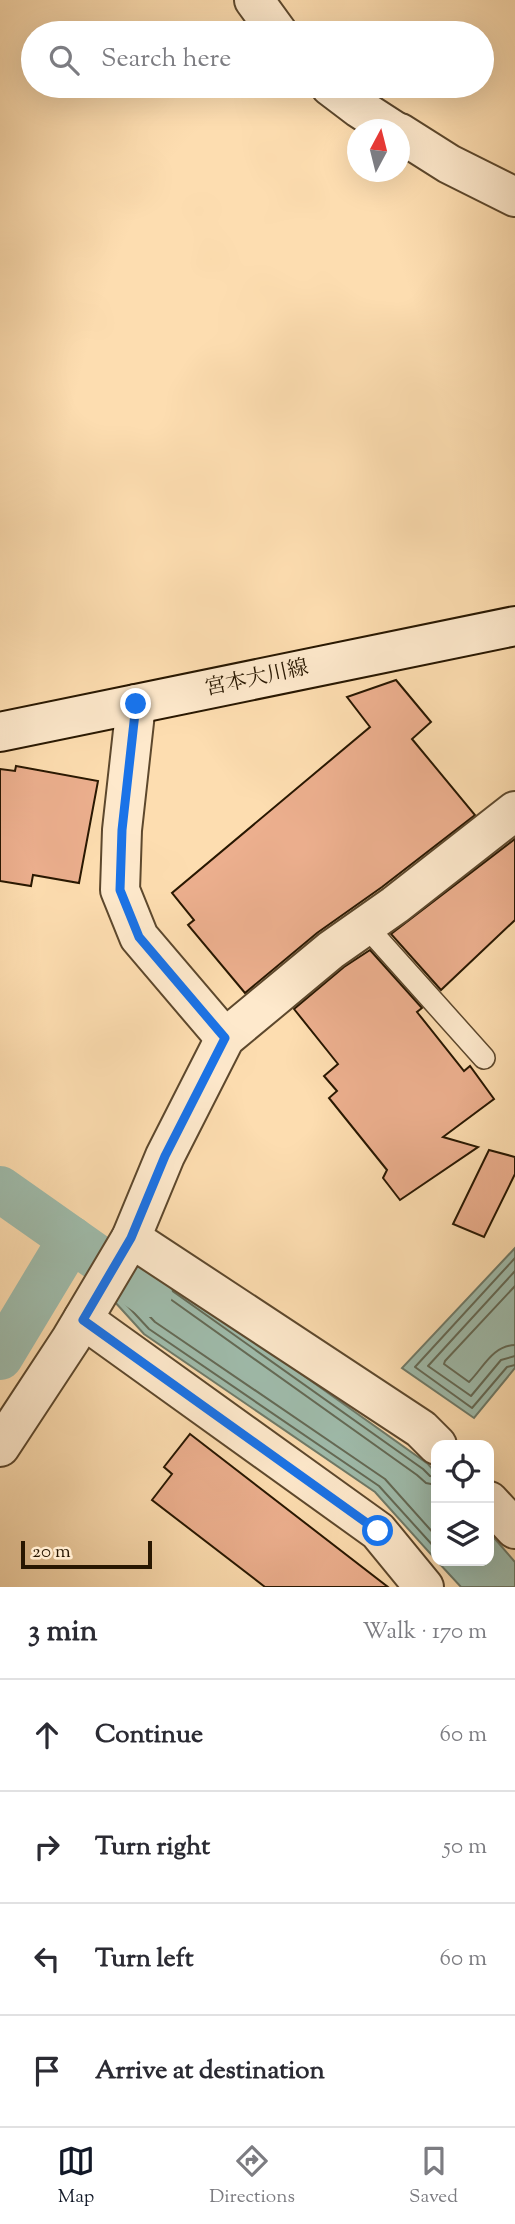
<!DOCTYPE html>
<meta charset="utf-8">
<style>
body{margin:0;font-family:"Sorts Mill Goudy","Noto Serif JP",serif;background:#f2f2f3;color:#2b2b33}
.controls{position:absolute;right:21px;bottom:21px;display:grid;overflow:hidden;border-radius:14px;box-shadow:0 7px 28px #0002}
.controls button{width:63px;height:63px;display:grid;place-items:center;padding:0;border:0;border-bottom:2px solid #e1e1e2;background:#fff;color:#2b2b33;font:35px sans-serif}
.compass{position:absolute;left:347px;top:119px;width:63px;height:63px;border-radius:50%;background:#fff;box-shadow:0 7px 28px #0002;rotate:7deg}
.scale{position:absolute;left:21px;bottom:18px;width:131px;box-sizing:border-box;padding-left:7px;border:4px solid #281701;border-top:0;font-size:19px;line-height:24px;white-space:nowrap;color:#281701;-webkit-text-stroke:5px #fee9cc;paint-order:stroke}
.stop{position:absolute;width:21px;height:21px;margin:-16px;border:5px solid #1a73e8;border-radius:50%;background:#fff}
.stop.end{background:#1a73e8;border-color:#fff;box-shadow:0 2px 7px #0008}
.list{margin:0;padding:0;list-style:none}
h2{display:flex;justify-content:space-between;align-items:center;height:91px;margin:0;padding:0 28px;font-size:30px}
h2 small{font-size:23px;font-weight:400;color:#7c7c81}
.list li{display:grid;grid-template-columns:46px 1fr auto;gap:21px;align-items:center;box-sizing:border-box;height:112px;padding:0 28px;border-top:2px solid #e1e1e2}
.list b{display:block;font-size:26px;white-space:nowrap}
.list em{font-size:23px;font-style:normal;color:#7c7c81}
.icon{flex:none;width:38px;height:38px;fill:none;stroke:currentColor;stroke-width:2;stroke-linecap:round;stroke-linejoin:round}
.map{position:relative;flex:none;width:515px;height:1587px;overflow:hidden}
.search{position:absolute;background:#fff;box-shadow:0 7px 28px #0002;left:21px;right:21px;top:21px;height:77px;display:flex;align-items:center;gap:18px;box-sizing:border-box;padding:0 24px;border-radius:38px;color:#7c7c81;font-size:26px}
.sheet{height:539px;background:#fff}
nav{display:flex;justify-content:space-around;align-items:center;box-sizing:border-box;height:98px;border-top:2px solid #e1e1e2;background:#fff;font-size:19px;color:#7c7c81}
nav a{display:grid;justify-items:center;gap:4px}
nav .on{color:#111827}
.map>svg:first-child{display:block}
</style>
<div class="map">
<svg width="515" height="1587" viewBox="0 0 515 1587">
<rect width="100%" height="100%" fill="#fdddb0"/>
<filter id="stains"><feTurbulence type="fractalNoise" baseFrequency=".00286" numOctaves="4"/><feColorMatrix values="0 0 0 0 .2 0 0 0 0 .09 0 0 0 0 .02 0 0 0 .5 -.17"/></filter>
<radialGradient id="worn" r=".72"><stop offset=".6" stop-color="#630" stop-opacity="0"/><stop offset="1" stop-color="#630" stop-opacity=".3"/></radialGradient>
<!-- water -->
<g fill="#9fbcac" stroke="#6f7a68" stroke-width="2">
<polygon points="515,1248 515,1368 474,1418 402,1368"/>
<polygon points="132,1269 172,1282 428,1464 436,1473 436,1560 375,1492 144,1334 114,1301"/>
<polygon points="489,1532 515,1562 515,1587 461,1587 437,1561 489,1561"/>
</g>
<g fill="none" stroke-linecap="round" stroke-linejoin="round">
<!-- shore -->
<g stroke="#646a56" stroke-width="2">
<polyline points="515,1258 415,1367 472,1408 507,1367 515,1365"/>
<polyline points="515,1271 428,1366 471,1396 501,1360 515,1356"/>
<path d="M515,1286l-70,75 -1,3 25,18c15,-15 23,-36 46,-37"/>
<polyline points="169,1288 136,1279 123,1301 149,1329 379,1486 436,1549"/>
<polyline points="171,1290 423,1469 430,1476 436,1477"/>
<polyline points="436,1485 426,1483 417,1475 166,1296 142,1289 138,1290 134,1300 155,1322 385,1479 436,1536"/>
</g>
<!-- canal -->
<g stroke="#9fbcac" stroke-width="46">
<polyline points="0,1189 149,1294"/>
<polyline points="0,1357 71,1239"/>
</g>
</g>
<!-- building -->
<g fill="#ecaf8e" stroke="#281701" stroke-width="2">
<polygon points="396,680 431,722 412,739 475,815 382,887 317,933 245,993 188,925 194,920 172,893 370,727 347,697"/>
<polygon points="16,766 98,781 79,883 33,875 31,886 0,881 0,769 15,771"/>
<polygon points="515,839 515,920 441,990 391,934"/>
<polygon points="370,950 422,1008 417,1012 464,1071 470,1066 494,1099 443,1137 478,1147 400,1200 383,1178 387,1170 329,1098 337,1091 324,1076 338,1064 294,1009 344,967"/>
<polygon points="489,1150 515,1157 515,1174 484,1237 453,1224"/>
<polygon points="190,1434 388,1587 265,1587 152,1500 172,1474 164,1467"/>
</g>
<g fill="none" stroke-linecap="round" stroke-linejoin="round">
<defs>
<polyline id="lane" points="366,926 484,1058"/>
<g id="street">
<polyline points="254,0 278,33"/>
<polyline points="330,86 359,108 393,130"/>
<polyline points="400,133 449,164 515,197"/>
<polyline points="136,704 122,830 120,890 139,937 225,1038"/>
<polyline points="131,1238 421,1429 437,1445"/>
<polyline points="83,1319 378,1531 424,1587"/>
<polyline points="0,1447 71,1339 131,1238 165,1156 225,1038 331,950 395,905 515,811"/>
<polyline points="489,1501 515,1529"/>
</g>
<polyline id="secondary" points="0,732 515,626"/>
</defs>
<!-- lane casing -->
<use href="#lane" stroke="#5d482d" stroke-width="24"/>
<!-- street casing -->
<use href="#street" stroke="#5d482d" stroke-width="42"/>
<!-- secondary casing -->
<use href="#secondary" stroke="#281701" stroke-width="42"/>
<!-- lane -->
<use href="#lane" stroke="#fee9cc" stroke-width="21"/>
<!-- street -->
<use href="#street" stroke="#fee9cc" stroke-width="38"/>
<!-- secondary -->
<use href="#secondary" stroke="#fee9cc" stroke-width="38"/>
</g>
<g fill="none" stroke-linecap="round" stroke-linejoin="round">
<!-- route -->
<polyline stroke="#1a73e8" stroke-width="9" points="136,704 122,830 120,890 139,937 225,1038 165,1156 131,1238 83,1320 378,1531"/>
</g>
<g text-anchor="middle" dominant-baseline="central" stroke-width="7" stroke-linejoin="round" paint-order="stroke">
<!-- street labels -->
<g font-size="21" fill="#281701" stroke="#fee9cc">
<text transform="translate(257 679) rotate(-12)">宮本大川線</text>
</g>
</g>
<rect width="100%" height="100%" filter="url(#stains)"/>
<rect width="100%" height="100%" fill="url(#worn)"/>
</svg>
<div class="controls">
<button><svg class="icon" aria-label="locate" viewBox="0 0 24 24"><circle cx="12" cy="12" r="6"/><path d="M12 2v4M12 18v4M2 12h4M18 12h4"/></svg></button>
<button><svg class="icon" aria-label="layers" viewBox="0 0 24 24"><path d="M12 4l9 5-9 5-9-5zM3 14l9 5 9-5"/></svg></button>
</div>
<svg class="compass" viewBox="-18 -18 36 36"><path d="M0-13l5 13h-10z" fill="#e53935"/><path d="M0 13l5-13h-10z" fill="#7c7c81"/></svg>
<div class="scale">20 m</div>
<div class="stop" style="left:378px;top:1531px"></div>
<div class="stop end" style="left:136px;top:704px"></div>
<div class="search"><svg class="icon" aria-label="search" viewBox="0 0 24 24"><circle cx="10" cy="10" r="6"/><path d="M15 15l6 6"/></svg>Search here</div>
</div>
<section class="sheet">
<h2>3 min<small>Walk · 170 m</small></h2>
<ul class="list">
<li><svg class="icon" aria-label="ahead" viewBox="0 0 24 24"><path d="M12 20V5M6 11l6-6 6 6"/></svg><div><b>Continue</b></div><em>60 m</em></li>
<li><svg class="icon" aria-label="right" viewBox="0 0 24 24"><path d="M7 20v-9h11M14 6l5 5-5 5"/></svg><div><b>Turn right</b></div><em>50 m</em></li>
<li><svg class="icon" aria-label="left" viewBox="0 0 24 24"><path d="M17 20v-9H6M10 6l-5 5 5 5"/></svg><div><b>Turn left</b></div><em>60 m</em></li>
<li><svg class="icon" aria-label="arrive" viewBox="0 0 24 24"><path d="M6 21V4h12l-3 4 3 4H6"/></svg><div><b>Arrive at destination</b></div></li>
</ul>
</section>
<nav>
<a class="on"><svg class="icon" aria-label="map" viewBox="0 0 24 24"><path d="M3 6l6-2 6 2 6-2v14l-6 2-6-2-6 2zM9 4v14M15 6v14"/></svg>Map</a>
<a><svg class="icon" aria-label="directions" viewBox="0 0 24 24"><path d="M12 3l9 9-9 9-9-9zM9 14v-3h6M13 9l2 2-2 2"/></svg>Directions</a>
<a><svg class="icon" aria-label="saved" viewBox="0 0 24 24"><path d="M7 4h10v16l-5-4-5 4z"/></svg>Saved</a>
</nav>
